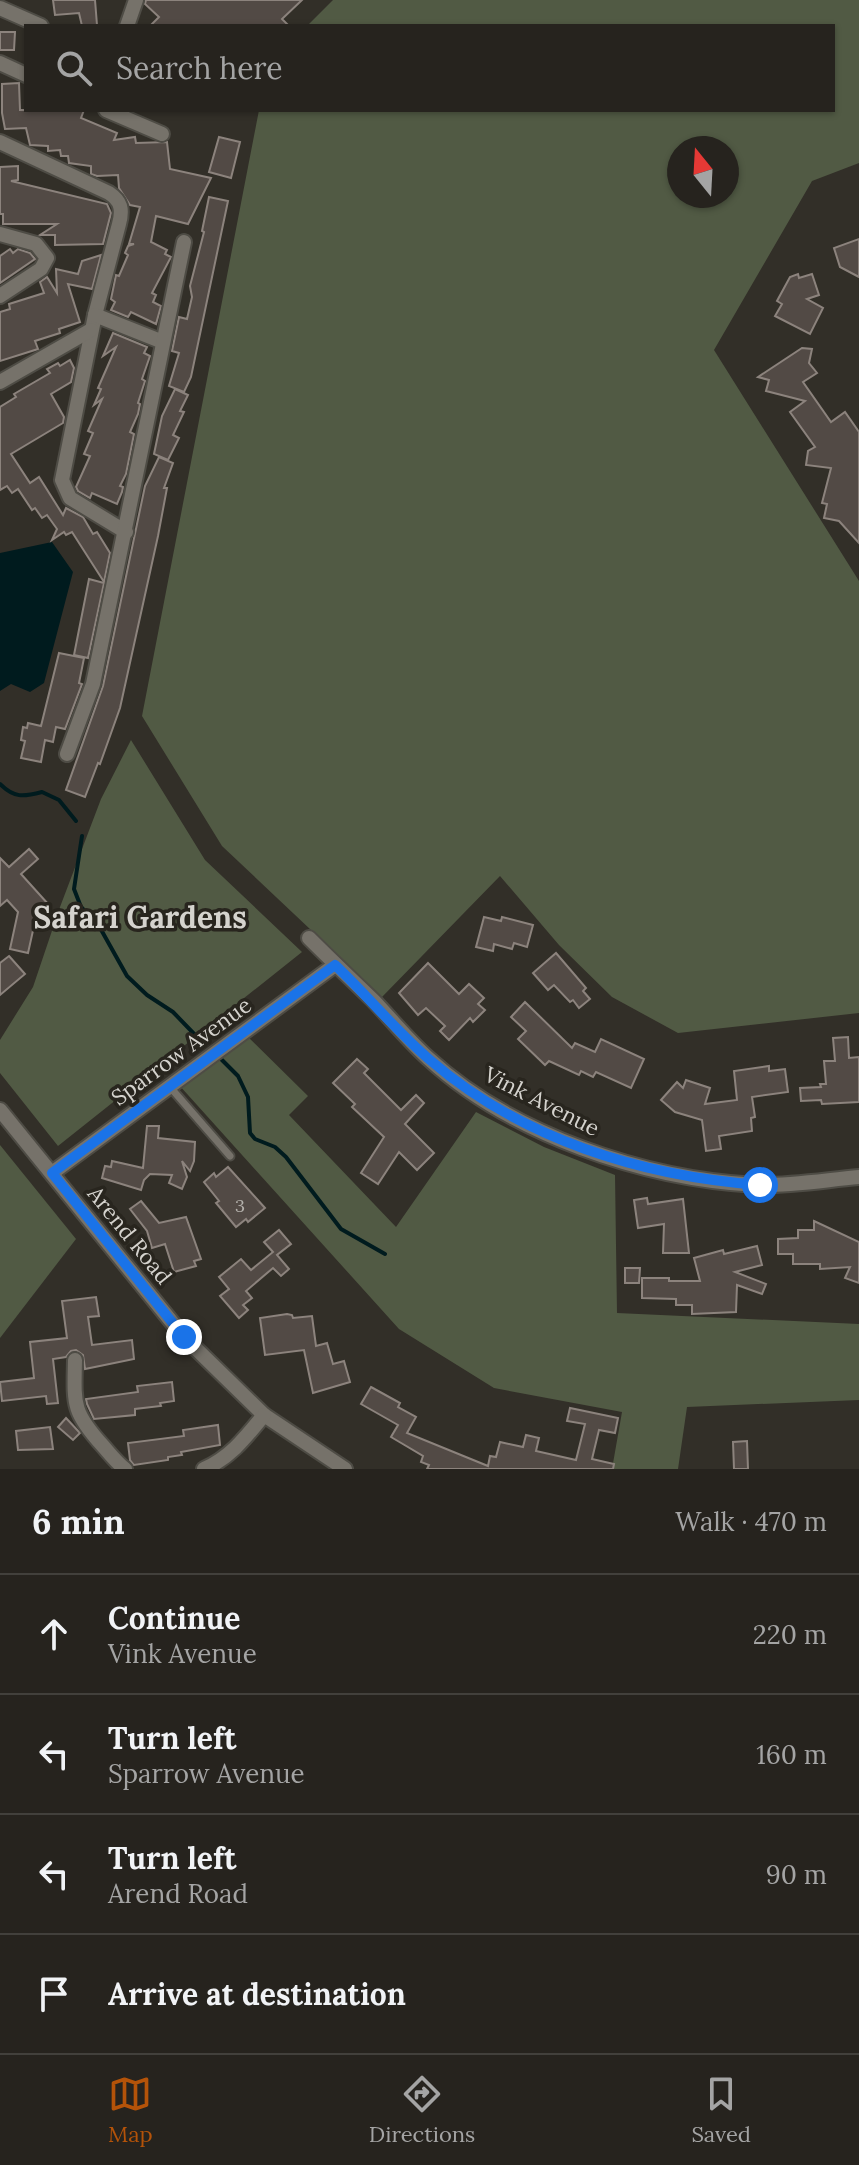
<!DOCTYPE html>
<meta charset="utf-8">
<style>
body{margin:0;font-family:Lora,serif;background:#322f2b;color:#f1f3f6}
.compass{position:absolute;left:667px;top:136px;width:72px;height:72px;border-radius:50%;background:#26231e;box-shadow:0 2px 6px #0004;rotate:342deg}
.stop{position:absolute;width:24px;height:24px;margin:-18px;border:6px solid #1a73e8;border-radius:50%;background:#fff}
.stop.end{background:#1a73e8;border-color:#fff;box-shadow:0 2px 8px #0008}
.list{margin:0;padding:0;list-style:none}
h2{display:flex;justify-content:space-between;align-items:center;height:104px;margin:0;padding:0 32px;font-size:34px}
h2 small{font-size:26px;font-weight:400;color:#a4a4a4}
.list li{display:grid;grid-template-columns:52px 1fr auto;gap:24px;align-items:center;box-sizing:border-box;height:120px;padding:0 32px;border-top:2px solid #42403c}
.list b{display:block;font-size:30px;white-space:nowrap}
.list p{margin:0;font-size:26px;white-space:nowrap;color:#a4a4a4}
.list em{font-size:26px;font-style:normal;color:#a4a4a4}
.icon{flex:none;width:44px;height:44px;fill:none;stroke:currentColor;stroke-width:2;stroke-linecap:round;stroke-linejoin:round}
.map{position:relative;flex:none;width:859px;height:1469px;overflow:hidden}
.search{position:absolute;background:#26231e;box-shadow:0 2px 6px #0004;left:24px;right:24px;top:24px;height:88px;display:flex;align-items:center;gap:20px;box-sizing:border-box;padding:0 28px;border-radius:0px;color:#a4a4a4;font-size:30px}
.sheet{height:584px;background:#26231e}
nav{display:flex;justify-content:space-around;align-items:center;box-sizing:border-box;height:112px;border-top:2px solid #42403c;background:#26231e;font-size:22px;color:#a4a4a4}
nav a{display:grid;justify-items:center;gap:4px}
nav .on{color:#b45309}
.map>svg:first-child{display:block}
</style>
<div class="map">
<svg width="859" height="1469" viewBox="0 0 859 1469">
<rect width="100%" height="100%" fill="#322f28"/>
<!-- green -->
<g fill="#515a44" fill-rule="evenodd">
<path d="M333,0h526v163l-47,18 -98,169 145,231v432l-181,20 -66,-36 -53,-52 -59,-69 -118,121 -160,-151 -80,-130 117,-606h574v-84h-526zM727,148v48h-48v-48z"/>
<polygon points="131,740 205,860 302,952 58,1146 0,1073 0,1040 33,987 60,907 101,799"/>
<polygon points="245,1034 308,1096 289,1115 396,1227 476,1112 544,1147 615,1175 617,1313 859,1324 859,1400 687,1407 678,1469 612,1469 622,1412 494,1388 399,1329 179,1085"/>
<polygon points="0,1145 76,1239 0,1338"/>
</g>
<!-- water -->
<polygon fill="#001b1e" points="52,542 73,572 44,683 30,692 11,684 0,691 0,553"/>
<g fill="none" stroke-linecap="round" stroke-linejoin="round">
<!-- stream -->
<g stroke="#001b1e" stroke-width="4">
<path d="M0,784c14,14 23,13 42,8l17,8 17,21"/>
<polyline points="82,836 74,889 81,907 99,926 127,976 147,995 173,1012 200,1040"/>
<polyline points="218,1056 238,1076 248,1097 250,1133 255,1139 275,1147 286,1157 341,1229 385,1254"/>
</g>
</g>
<!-- building -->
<g fill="#524a45" stroke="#8c837d" stroke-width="2">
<polygon points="53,0 95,0 97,25 82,26 79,13 55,15"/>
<polygon points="146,0 302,0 282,19 289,26 150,26 159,17 145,4"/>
<polygon points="0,32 15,32 14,50 0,50"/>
<polygon points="19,83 20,110 84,110 81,118 117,133 114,140 135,137 136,143 167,142 170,169 211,178 188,224 156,216 151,242 167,250 165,254 171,257 152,293 156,295 153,302 161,306 156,324 131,312 128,317 111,310 115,302 111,299 116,275 119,276 128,255 125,253 128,246 134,244 129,244 140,207 130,205 119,188 118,175 97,176 91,174 91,166 69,163 68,156 61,156 60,150 48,151 48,146 30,145 26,128 5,129 2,113 2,84"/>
<polygon points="219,137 240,142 231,178 209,172"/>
<polygon points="18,166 18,180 11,181 107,204 111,213 103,244 55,245 55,235 40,235 57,224 3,224 3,214 0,214 0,167"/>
<polygon points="209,197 228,201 191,377 184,392 169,386 179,353 172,351 179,317 187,319 192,297 190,286 204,232 202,231"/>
<polygon points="859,239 859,277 840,267 834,248"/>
<polygon points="10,249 13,253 18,249 30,253 35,259 0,283 0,256"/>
<polygon points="101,255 92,289 68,284 80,322 59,329 60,333 35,341 38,349 0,361 0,312 10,309 9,304 44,293 40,282 47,277 57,293 56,269 78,274 82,261"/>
<polygon points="798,274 799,278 812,274 819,295 807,299 823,308 810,334 775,316 782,304 777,301 790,277"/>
<polygon points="113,333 147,347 144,353 150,356 142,379 145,381 138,403 140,404 138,414 130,432 134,434 126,474 120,486 123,487 122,492 117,504 92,493 90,498 78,491 76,487 90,456 84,454 93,433 88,431 102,399 94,405 101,389 98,388 116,347 103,356"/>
<polygon points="802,348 812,349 809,363 817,373 803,382 831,422 845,412 859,432 859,543 839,521 824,518 827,504 822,503 831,468 806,465 808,451 815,447 790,412 805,401 766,391 769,380 758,377"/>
<polygon points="70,360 74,368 71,382 51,394 64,417 63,423 11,454 30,483 39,477 63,515 66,508 83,517 93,534 97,532 110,553 104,582 72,532 66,535 64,532 52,540 57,529 47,515 42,518 35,508 32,510 18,489 12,493 7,486 0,490 0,407 16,397 14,394 50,373 47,369 58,363 60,366"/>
<polygon points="175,389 188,395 180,411 184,412 173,435 179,438 168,460 154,454 162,416"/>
<polygon points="159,457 173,463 164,488 167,488 158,536 120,708 100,764 98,763 85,797 66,790 103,686 145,486"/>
<polygon points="89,579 104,583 88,658 74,655"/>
<polygon points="59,653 84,658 79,683 82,684 65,729 56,727 53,742 45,740 41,762 21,758 25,741 21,740 23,727 27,728 28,723 41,726"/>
<polygon points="29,849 38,859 21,874 49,905 36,917 28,953 10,949 18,912 7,900 0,906 0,858 9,867"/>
<polygon points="484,917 501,921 502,917 533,925 527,947 514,943 512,949 494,944 493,951 476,947"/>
<polygon points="556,953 586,988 583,991 590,999 579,1008 573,1000 570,1002 554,985 548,990 533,973"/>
<polygon points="9,956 25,974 0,995 0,963"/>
<polygon points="428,963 459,994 469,984 484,998 478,1004 485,1010 473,1022 470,1018 449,1040 440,1031 445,1026 426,1008 418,1015 399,993"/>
<polygon points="525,1002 572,1048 575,1043 595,1052 601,1039 644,1059 631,1088 596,1072 593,1077 581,1071 579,1075 549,1061 545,1065 518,1039 526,1031 511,1017"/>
<polygon points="848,1037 849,1058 859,1057 859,1102 822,1104 821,1100 801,1101 800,1088 821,1087 820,1084 826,1084 824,1061 835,1061 833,1038"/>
<polygon points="357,1059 368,1069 364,1073 401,1110 416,1095 424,1103 405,1124 434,1153 417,1170 399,1152 378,1184 361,1173 384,1137 352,1107 355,1104 333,1083"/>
<polygon points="769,1066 769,1071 785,1069 788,1092 752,1097 755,1117 751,1118 752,1131 719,1136 721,1149 706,1151 702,1120 675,1112 661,1100 677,1082 683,1088 686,1080 710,1088 705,1104 737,1100 734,1071"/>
<polygon points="147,1126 159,1126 158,1138 195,1142 194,1161 190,1171 182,1161 187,1177 182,1189 169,1183 172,1175 150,1174 144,1180 141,1190 102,1178 105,1166 111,1167 112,1161 143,1168"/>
<polygon points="228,1167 265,1208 248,1222 246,1219 236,1227 216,1203 219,1201 204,1182 214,1173 216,1177"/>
<polygon points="647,1198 648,1204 683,1199 689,1253 663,1253 664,1224 638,1228 634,1200"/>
<polygon points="141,1201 159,1223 186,1217 201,1259 194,1261 196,1266 174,1272 165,1244 152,1248 147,1231 130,1209"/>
<polygon points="814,1221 859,1242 859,1283 845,1278 850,1267 820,1269 820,1264 793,1264 793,1254 778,1254 778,1239 798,1238 798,1230 814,1230"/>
<polygon points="279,1230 291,1244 277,1255 289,1269 281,1276 273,1268 246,1291 252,1298 243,1305 248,1310 239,1318 220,1296 229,1289 219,1277 241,1259 251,1270 273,1252 264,1242"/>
<polygon points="757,1246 762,1265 735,1272 766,1284 762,1294 737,1285 736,1312 692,1314 692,1305 676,1305 676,1299 642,1298 642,1278 669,1278 669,1281 700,1281 694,1258 723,1250 724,1254"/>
<polygon points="625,1268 640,1268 639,1283 625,1283"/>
<polygon points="96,1297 99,1316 88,1317 92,1345 132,1340 134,1359 85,1369 83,1355 76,1350 71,1351 66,1357 53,1359 58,1403 47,1404 46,1396 2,1401 0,1382 34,1378 30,1342 67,1338 62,1301"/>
<polygon points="287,1314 292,1315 293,1318 312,1316 316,1346 327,1343 333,1364 344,1361 350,1382 313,1393 304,1350 265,1355 260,1318"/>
<polygon points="172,1382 174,1401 160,1403 161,1406 135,1409 135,1415 94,1419 87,1404 86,1399 138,1392 137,1386"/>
<polygon points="371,1387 400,1403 398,1407 416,1417 407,1433 488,1466 490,1456 496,1457 500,1442 523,1447 526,1435 539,1438 536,1451 576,1460 585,1424 567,1421 570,1408 618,1418 615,1433 599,1430 592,1459 614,1464 613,1469 427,1469 429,1465 421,1462 423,1456 391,1437 398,1425 361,1404"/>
<polygon points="66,1418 80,1433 73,1440 58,1427"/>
<polygon points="218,1425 220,1445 181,1452 182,1455 168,1457 168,1460 134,1465 130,1460 128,1443 184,1436 183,1430"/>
<polygon points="50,1427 53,1449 18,1450 16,1431"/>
<polygon points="747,1441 748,1469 734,1469 733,1442"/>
</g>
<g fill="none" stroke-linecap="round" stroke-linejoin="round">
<defs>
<polyline id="lane" points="170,1087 230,1156"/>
<g id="street">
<polyline points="0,8 41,26"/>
<polyline points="127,26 136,0"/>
<polyline points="0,63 26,75"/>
<polyline points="106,110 162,134"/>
<path d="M0,142l109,51c12,8 14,16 10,31l-24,91 -33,165 8,18 56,34"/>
<polyline points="0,234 36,244 47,258 41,269 0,296"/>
<polyline points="95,315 163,342"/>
<polyline points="0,382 91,330"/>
<polyline points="67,754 93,684 184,242"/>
<path d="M309,938c21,21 43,42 65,63 18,19 35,40 54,57 84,77 216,121 328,127 34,1 69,-5 103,-8"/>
<polyline points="0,1110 184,1337 264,1415 345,1469"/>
<polyline points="52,1173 335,965"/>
<path d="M75,1360c-1,44 -3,52 28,86 7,8 14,17 22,23"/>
<path d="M204,1469c26,-11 42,-32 60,-54"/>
</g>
</defs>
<!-- lane casing -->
<use href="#lane" stroke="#4e4c45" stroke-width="11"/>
<!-- street casing -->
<use href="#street" stroke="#4e4c45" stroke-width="18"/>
<!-- lane -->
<use href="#lane" stroke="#76726a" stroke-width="7"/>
<!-- street -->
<use href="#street" stroke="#76726a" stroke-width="14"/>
</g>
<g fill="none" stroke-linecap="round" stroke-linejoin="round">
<!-- route -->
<path stroke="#1a73e8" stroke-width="10" d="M184,1337l-132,-164 283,-208c32,30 61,66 95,95 91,79 211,116 330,125"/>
</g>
<g text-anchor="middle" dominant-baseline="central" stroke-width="7" stroke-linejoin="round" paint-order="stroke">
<!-- number labels -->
<g font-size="18" fill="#b4b1ac">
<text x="240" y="1205">3</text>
</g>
<!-- street labels -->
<g font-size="22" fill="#d5d3ce" stroke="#28251e">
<text transform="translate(181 1051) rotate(-36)">Sparrow Avenue</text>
<text transform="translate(542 1101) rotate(27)">Vink Avenue</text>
<text transform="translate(130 1235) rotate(51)">Arend Road</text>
</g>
<!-- district labels -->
<g font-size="30" font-weight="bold" fill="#d5d3ce" stroke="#28251e">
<text x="140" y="917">Safari Gardens</text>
</g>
</g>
</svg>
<svg class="compass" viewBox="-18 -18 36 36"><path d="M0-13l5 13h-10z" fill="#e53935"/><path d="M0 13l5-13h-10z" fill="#a4a4a4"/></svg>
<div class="stop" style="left:760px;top:1185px"></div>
<div class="stop end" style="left:184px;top:1337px"></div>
<div class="search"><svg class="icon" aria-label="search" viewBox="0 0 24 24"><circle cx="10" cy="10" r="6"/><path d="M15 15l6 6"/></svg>Search here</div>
</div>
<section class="sheet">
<h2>6 min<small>Walk · 470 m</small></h2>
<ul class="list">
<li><svg class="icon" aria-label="ahead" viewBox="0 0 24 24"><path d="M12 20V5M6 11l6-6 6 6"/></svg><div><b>Continue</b><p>Vink Avenue</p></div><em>220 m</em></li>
<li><svg class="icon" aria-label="left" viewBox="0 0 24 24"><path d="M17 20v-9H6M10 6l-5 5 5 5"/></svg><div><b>Turn left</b><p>Sparrow Avenue</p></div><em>160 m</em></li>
<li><svg class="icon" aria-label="left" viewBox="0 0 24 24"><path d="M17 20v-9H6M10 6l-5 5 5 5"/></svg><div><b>Turn left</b><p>Arend Road</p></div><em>90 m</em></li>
<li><svg class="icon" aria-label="arrive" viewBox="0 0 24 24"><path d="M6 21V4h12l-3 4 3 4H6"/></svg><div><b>Arrive at destination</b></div></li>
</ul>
</section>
<nav>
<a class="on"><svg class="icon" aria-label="map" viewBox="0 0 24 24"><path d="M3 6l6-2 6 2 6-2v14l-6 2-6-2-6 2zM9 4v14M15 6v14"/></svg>Map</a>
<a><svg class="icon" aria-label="directions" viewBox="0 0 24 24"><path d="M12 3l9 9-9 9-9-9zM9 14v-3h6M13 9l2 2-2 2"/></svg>Directions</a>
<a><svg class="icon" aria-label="saved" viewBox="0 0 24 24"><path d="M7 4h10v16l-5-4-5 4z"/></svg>Saved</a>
</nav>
